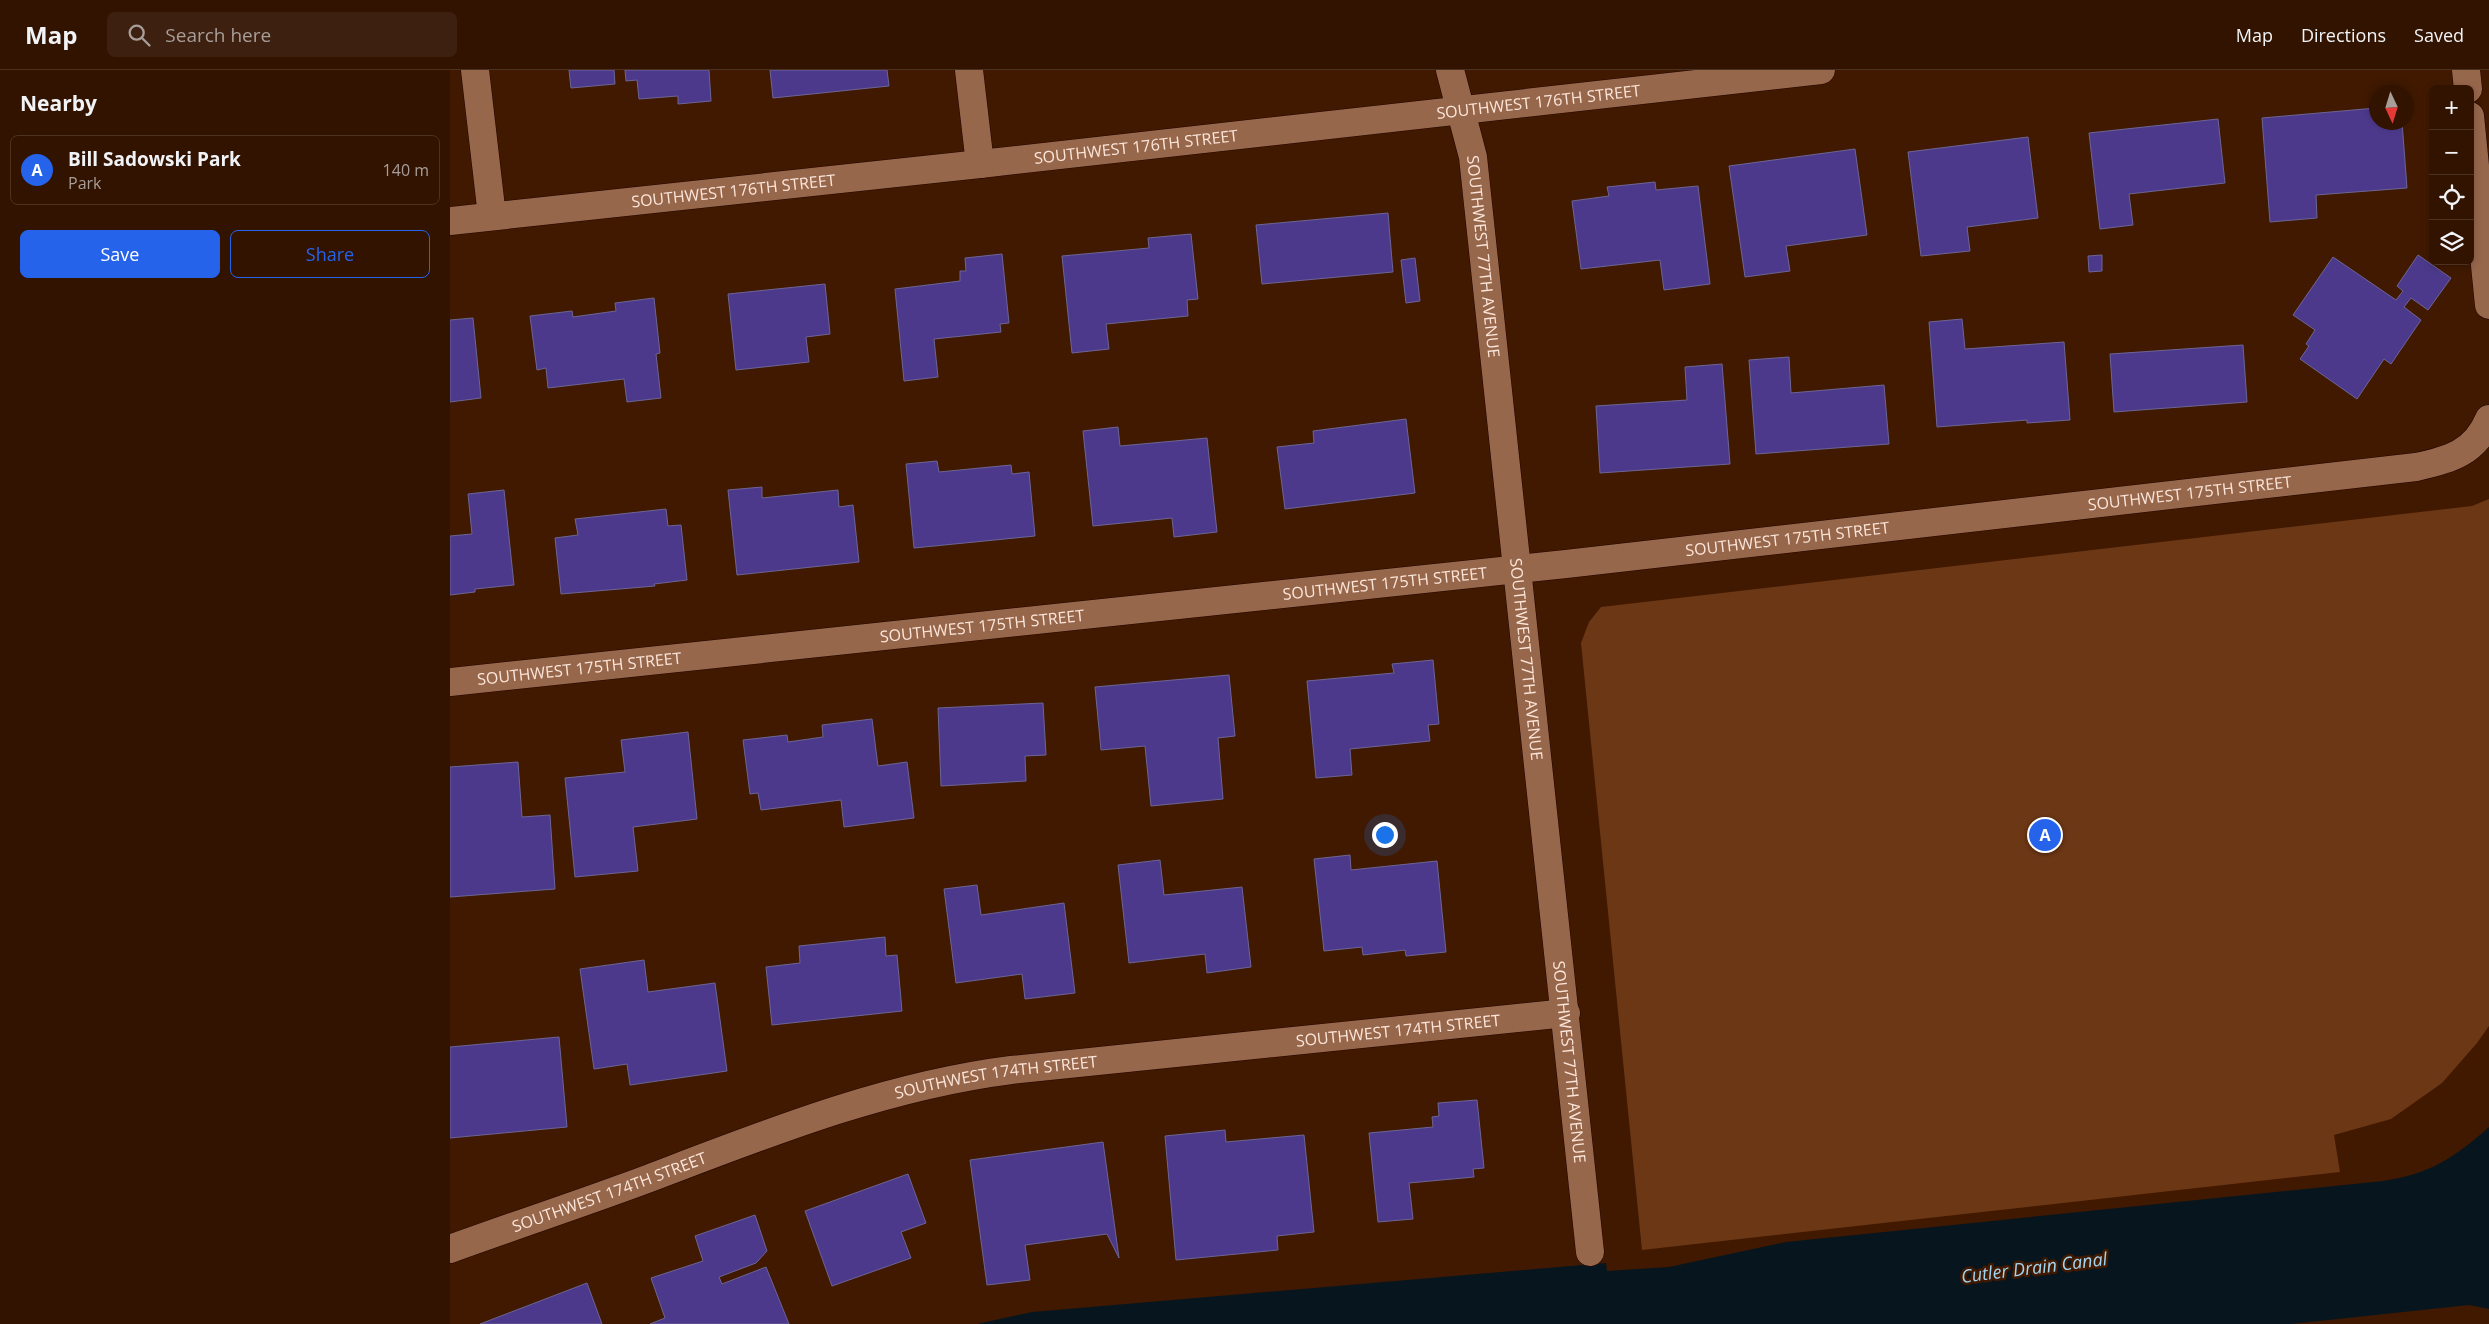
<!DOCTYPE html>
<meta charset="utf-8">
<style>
body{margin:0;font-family:"Open Sans",sans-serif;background:#3d200f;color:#f1f3f6}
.controls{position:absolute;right:15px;top:15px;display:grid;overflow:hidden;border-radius:8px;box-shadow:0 2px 8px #0003}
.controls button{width:45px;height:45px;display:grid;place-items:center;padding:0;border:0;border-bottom:1px solid #4c3222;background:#311300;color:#f1f3f6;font:25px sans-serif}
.compass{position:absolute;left:1919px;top:15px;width:45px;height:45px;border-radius:50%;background:#311300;box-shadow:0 2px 8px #0003;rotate:176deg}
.you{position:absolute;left:934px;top:764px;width:18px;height:18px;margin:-12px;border:4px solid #fff;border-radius:50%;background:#1a73e8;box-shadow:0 0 0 8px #1a73e833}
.badge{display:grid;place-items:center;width:32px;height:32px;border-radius:50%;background:#2563eb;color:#fff;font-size:16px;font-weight:700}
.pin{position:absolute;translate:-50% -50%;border:2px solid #fff;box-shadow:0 1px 5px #0006}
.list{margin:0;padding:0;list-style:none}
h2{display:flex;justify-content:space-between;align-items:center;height:65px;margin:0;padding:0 20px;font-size:21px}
h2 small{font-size:16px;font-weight:400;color:#a89e99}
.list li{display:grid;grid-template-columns:32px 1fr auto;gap:15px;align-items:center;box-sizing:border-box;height:70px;margin:0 10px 10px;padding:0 10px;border:1px solid #4c3222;border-radius:8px}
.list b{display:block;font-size:19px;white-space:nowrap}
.list p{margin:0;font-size:16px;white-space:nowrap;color:#a89e99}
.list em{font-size:16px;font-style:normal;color:#a89e99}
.actions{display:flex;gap:10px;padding:15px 20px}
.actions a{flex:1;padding:11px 0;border:1px solid #2563eb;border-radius:8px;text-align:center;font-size:18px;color:#2563eb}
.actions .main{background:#2563eb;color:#fff}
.icon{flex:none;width:28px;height:28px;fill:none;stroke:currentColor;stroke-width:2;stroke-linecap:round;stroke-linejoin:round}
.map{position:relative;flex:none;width:2039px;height:1254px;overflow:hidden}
header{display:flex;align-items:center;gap:30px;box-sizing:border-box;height:70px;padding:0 25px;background:#311300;border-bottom:1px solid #4c3222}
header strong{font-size:24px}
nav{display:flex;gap:28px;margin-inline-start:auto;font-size:18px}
.search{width:350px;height:45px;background:#3d200f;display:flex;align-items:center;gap:12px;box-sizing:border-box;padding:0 18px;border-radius:8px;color:#a89e99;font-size:19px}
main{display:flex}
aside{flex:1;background:#311300}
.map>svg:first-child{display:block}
</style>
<header>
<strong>Map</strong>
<div class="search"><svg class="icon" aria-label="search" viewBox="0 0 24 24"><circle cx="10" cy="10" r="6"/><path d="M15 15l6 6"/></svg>Search here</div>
<nav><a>Map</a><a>Directions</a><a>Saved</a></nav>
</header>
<main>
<aside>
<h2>Nearby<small></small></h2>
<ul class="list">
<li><span class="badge">A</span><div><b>Bill Sadowski Park</b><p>Park</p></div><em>140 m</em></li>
</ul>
<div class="actions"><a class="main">Save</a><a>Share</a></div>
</aside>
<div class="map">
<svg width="2039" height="1254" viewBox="0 0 2039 1254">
<rect width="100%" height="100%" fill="#411900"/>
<!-- green -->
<polygon fill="#6c3715" points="2039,429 2039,956 2027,973 1992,1013 1941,1049 1884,1065 1890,1102 1192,1180 1131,573 1139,552 1151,537 2022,436"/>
<!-- water -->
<path fill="#07161e" d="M2039,1057v182l-20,-4 -178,19h-1314l55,-12 574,-49 1,8 62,-4 117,-25 597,-61c47,-7 71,-23 106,-54z"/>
<!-- building -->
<g fill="#4c398b" stroke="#6c6595">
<polygon points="119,0 164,0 165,14 121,18"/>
<polygon points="175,0 259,0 261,31 228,34 228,26 189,29 187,10 176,11"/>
<polygon points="320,0 437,0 439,16 323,28"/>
<polygon points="1926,38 1926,52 1952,52 1957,118 1866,125 1867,148 1820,152 1812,48"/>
<polygon points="1768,49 1775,113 1679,124 1683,155 1650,159 1639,63"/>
<polygon points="1578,67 1588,148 1517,157 1520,181 1471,186 1458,82"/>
<polygon points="1405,79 1417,165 1336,176 1340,201 1295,207 1279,96"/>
<polygon points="1205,112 1206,120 1248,116 1260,214 1214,220 1210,190 1131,199 1122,131 1159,126 1157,117"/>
<polygon points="938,143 943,202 812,214 806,155"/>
<polygon points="741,164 748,229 737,230 738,246 656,254 659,279 622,283 612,186 699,178 698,168"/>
<polygon points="552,184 559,253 550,254 551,262 484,269 488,307 454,311 445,219 510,211 510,201 516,201 515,188"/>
<polygon points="1652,185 1652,201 1639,202 1638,186"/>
<polygon points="1968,185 2001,208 1978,240 1961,228 1954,237 1971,250 1941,294 1934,289 1907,329 1850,289 1859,276 1856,274 1865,260 1843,245 1883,187 1946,230 1953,221 1947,216"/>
<polygon points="965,188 970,231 956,233 951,190"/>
<polygon points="375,214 380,264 356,267 359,292 286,300 278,224"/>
<polygon points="204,228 210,283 206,284 211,328 177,332 174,309 98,318 96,298 87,300 80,246 122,241 123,247 166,241 165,233"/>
<polygon points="23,248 31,328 0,332 0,250"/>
<polygon points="1512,249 1515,279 1614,272 1620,350 1577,353 1577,350 1487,357 1479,252"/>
<polygon points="1793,275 1797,332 1664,342 1660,284"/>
<polygon points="1339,287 1341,323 1434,315 1439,374 1306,384 1299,290"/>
<polygon points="1272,294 1280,394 1150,403 1146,336 1237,330 1235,297"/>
<polygon points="956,349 965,423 835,439 827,377 864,373 863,361"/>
<polygon points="668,357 670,376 757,368 767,462 724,467 722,448 643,456 633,361"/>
<polygon points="487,391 489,402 561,395 562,404 579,402 585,466 464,478 456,394"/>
<polygon points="312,417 312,428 388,420 389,437 403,435 409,492 287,505 278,420"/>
<polygon points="54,420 64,515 25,519 25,522 0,525 0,466 22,464 18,424"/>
<polygon points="216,439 218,456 231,455 237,510 204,514 205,516 111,524 105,468 128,465 125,449"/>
<polygon points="983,590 989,654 978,655 980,671 900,679 902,705 866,708 857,611 944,603 942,594"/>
<polygon points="779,605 785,666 768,668 773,729 701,736 695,676 651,680 645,617"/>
<polygon points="593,633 596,685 575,686 576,711 491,716 488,638"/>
<polygon points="422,649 428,696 457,692 464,748 394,757 391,730 311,740 308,723 300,724 293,670 337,665 338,672 373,667 372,655"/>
<polygon points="238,662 247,749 183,757 188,801 125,807 115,708 175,702 171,670"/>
<polygon points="68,692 72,747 100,745 105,819 0,827 0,697"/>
<polygon points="900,785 901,800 987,791 996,882 956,886 955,880 913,885 912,877 874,881 864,789"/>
<polygon points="710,790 714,825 792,817 801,897 757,903 755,884 679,893 668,795"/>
<polygon points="527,815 531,845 614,833 625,923 575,929 572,904 506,913 494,819"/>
<polygon points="435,867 436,886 447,885 452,941 322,955 316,897 350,893 349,876"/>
<polygon points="194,890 198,922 265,913 277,1001 180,1015 177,994 144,999 130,899"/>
<polygon points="109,967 117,1057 0,1068 0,977"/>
<polygon points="1027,1030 1034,1098 1023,1099 1024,1107 959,1113 963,1149 928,1152 919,1063 983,1057 982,1047 989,1046 988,1033"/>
<polygon points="775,1060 776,1072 854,1065 864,1162 827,1166 828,1180 726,1190 715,1066"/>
<polygon points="653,1072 669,1188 657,1164 575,1175 580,1210 537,1215 520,1090"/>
<polygon points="458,1104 476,1153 451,1162 461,1188 382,1216 355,1141"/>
<polygon points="305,1145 317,1181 306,1193 269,1207 272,1214 316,1197 339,1254 200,1254 215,1248 201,1208 253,1191 245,1166"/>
<polygon points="137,1213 152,1254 30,1254"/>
</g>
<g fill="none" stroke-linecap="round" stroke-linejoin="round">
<defs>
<g id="minor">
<polyline points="25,0 42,146"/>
<polyline points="519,0 530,94"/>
<path id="s1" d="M1000,0l23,87 117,1095"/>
<polyline points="2016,0 2018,19"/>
<polyline points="2020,46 2039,235"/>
<path id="s2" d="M0,151l530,-57 841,-94"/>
<path id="s3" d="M0,612l1116,-118 850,-97c33,-7 59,-14 73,-48"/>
<path id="s4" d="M0,1179c66,-24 133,-46 200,-71 118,-45 235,-92 361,-108l555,-57"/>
</g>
</defs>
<!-- minor casing -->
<use href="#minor" stroke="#220500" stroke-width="29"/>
<!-- minor -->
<use href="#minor" stroke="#97674c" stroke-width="28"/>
</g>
<g text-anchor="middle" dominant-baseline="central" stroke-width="5" stroke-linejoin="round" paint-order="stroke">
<!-- street labels -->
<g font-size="16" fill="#fce5d9" stroke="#411900">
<text stroke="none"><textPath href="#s2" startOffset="1095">SOUTHWEST 176TH STREET</textPath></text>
<text stroke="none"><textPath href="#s2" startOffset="690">SOUTHWEST 176TH STREET</textPath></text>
<text stroke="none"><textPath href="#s2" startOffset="285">SOUTHWEST 176TH STREET</textPath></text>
<text stroke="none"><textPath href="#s1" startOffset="190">SOUTHWEST 77TH AVENUE</textPath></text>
<text stroke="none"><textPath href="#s3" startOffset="1750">SOUTHWEST 175TH STREET</textPath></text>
<text stroke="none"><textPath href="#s3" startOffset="1345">SOUTHWEST 175TH STREET</textPath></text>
<text stroke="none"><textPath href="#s3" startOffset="940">SOUTHWEST 175TH STREET</textPath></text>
<text stroke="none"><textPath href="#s3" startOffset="535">SOUTHWEST 175TH STREET</textPath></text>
<text stroke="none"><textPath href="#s1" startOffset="595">SOUTHWEST 77TH AVENUE</textPath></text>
<text stroke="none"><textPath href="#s3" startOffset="130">SOUTHWEST 175TH STREET</textPath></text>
<text stroke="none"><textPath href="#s4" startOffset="979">SOUTHWEST 174TH STREET</textPath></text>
<text stroke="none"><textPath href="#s1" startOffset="1000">SOUTHWEST 77TH AVENUE</textPath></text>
<text stroke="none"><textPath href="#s4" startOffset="574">SOUTHWEST 174TH STREET</textPath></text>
<text stroke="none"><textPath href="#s4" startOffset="169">SOUTHWEST 174TH STREET</textPath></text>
</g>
<!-- water labels -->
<g font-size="18" font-style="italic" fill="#a2d5ef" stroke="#411900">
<text transform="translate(1584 1197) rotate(-7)">Cutler Drain Canal</text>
</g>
</g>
</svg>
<div class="controls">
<button>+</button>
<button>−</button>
<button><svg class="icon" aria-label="locate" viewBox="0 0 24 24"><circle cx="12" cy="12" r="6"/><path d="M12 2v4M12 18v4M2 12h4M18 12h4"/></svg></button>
<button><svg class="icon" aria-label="layers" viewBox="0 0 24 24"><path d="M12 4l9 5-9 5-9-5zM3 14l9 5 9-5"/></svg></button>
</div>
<svg class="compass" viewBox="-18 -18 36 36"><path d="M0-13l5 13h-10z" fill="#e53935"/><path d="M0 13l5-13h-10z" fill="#a89e99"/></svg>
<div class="you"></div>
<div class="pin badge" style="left:1595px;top:765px">A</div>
</div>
</main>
